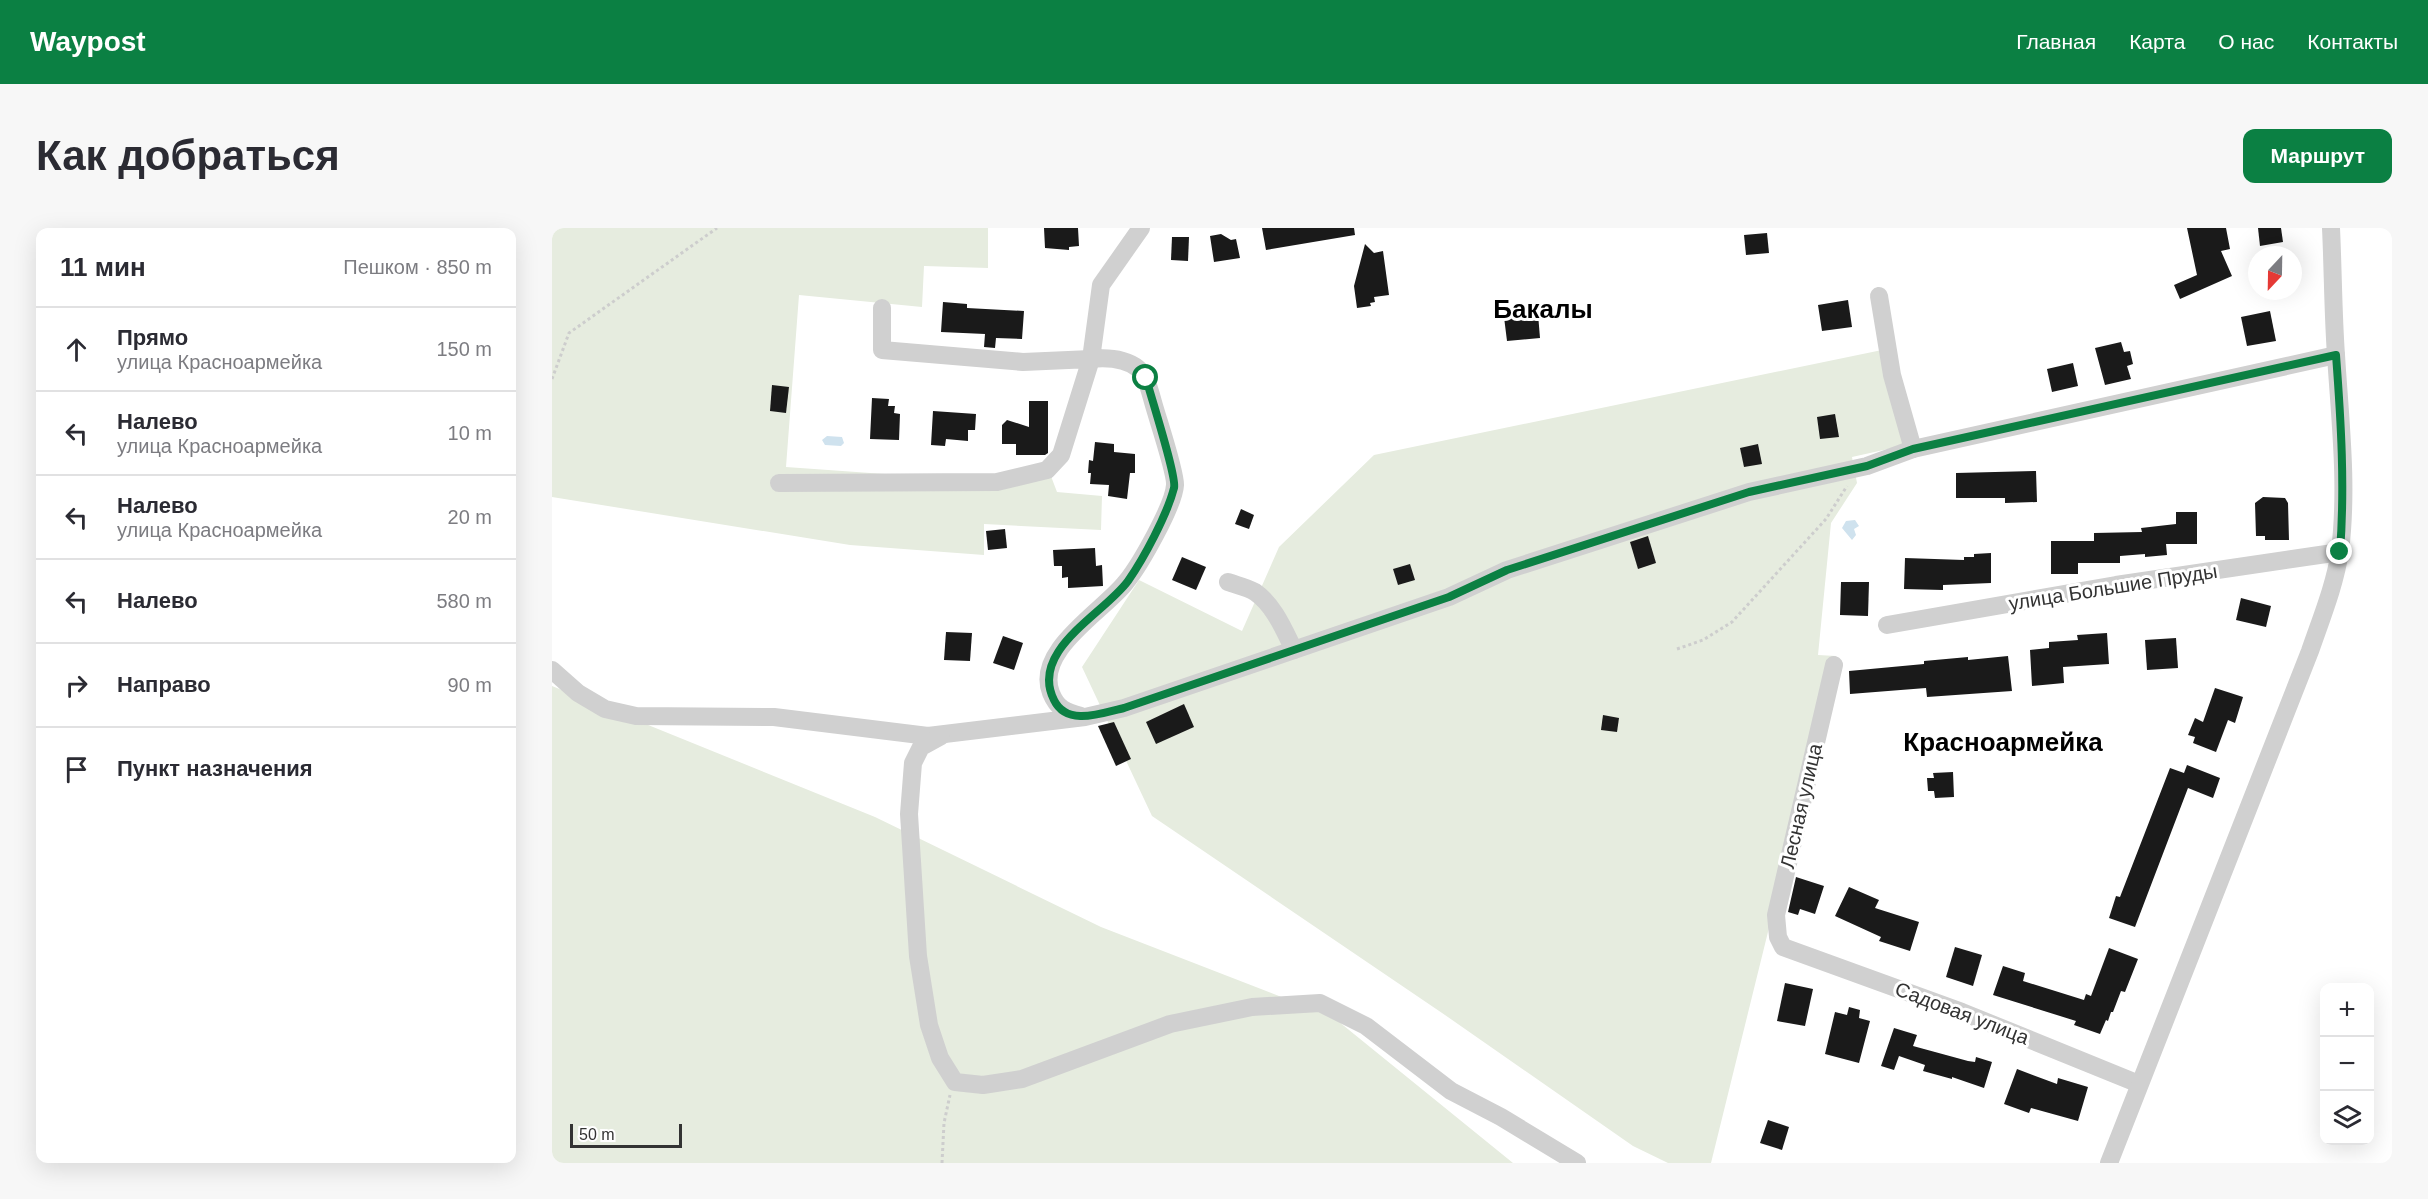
<!DOCTYPE html>
<html lang="ru">
<meta charset="utf-8">
<style>
body{margin:0;font-family:Arial,sans-serif;background:#f7f7f7;color:#2b2b33}
.controls{position:absolute;right:18px;bottom:18px;display:grid;overflow:hidden;border-radius:12px;box-shadow:0 6px 24px #0002}
.controls button{width:54px;height:54px;display:grid;place-items:center;padding:0;border:0;border-bottom:2px solid #e1e1e2;background:#fff;color:#2b2b33;font:30px sans-serif}
.compass{position:absolute;left:1696px;top:18px;width:54px;height:54px;border-radius:50%;background:#fff;box-shadow:0 6px 24px #0002;rotate:202deg}
.scale{position:absolute;left:18px;bottom:15px;width:112px;box-sizing:border-box;padding-left:6px;border:3px solid #333;border-top:0;font-size:16px;line-height:21px;white-space:nowrap;color:#333;-webkit-text-stroke:4px #fff;paint-order:stroke}
.stop{position:absolute;width:18px;height:18px;margin:-14px;border:4px solid #0b8043;border-radius:50%;background:#fff}
.stop.end{background:#0b8043;border-color:#fff;box-shadow:0 2px 6px #0008}
.list{margin:0;padding:0;list-style:none}
h2{display:flex;justify-content:space-between;align-items:center;height:78px;margin:0;padding:0 24px;font-size:26px}
h2 small{font-size:20px;font-weight:400;color:#7c7c81}
.list li{display:grid;grid-template-columns:39px 1fr auto;gap:18px;align-items:center;box-sizing:border-box;height:84px;padding:0 24px;border-top:2px solid #e1e1e2}
.list b{display:block;font-size:22px;white-space:nowrap}
.list p{margin:0;font-size:20px;white-space:nowrap;color:#7c7c81}
.list em{font-size:20px;font-style:normal;color:#7c7c81}
.icon{flex:none;width:33px;height:33px;fill:none;stroke:currentColor;stroke-width:2;stroke-linecap:round;stroke-linejoin:round}
.map{position:relative;flex:none;width:1840px;height:935px;overflow:hidden;border-radius:12px}
header{display:flex;align-items:center;gap:36px;box-sizing:border-box;height:84px;padding:0 30px;background:#0b8043;color:#fff}
header strong{font-size:28px}
nav{display:flex;gap:33px;margin-inline-start:auto;font-size:21px}
.intro{display:flex;align-items:center;justify-content:space-between;box-sizing:border-box;height:144px;padding:0 36px}
h1{margin:0;font-size:42px}
.button{padding:15px 27px;border-radius:12px;background:#0b8043;color:#fff;font-size:21px;font-weight:700}
main{display:flex;gap:36px;padding:0 36px}
aside{flex:1;background:#fff;border-radius:12px;box-shadow:0 6px 24px #0002}
.map>svg:first-child{display:block}
</style>
<header>
<strong>Waypost</strong>
<nav><a>Главная</a><a>Карта</a><a>О нас</a><a>Контакты</a></nav>
</header>
<div class="intro"><h1>Как добраться</h1><a class="button">Маршрут</a></div>
<main>
<aside>
<h2>11 мин<small>Пешком · 850 m</small></h2>
<ul class="list">
<li><svg class="icon" aria-label="ahead" viewBox="0 0 24 24"><path d="M12 20V5M6 11l6-6 6 6"/></svg><div><b>Прямо</b><p>улица Красноармейка</p></div><em>150 m</em></li>
<li><svg class="icon" aria-label="left" viewBox="0 0 24 24"><path d="M17 20v-9H6M10 6l-5 5 5 5"/></svg><div><b>Налево</b><p>улица Красноармейка</p></div><em>10 m</em></li>
<li><svg class="icon" aria-label="left" viewBox="0 0 24 24"><path d="M17 20v-9H6M10 6l-5 5 5 5"/></svg><div><b>Налево</b><p>улица Красноармейка</p></div><em>20 m</em></li>
<li><svg class="icon" aria-label="left" viewBox="0 0 24 24"><path d="M17 20v-9H6M10 6l-5 5 5 5"/></svg><div><b>Налево</b></div><em>580 m</em></li>
<li><svg class="icon" aria-label="right" viewBox="0 0 24 24"><path d="M7 20v-9h11M14 6l5 5-5 5"/></svg><div><b>Направо</b></div><em>90 m</em></li>
<li><svg class="icon" aria-label="arrive" viewBox="0 0 24 24"><path d="M6 21V4h12l-3 4 3 4H6"/></svg><div><b>Пункт назначения</b></div></li>
</ul>
</aside>
<div class="map">
<svg width="1840" height="935" viewBox="0 0 1840 935">
<rect width="100%" height="100%" fill="#fff"/>
<!-- green -->
<g fill="#e6ecdf">
<polygon points="0,0 436,0 436,40 372,38 370,79 247,67 234,239 445,254 497,243 505,264 550,268 549,302 432,296 432,327 298,317 0,269"/>
<polygon points="1330,122 1354,217 1300,229 1305,255 1279,295 1266,427 1284,428 1159,935 1116,935 1081,918 893,787 600,588 530,439 587,352 690,403 727,319 822,227"/>
<polygon points="0,458 323,589 549,699 781,789 961,935 0,935"/>
</g>
<!-- water -->
<g fill="#cfe2ee">
<polygon points="275,208 290,209 292,215 289,218 273,217 270,212"/>
<polygon points="1303,292 1307,298 1302,301 1304,307 1300,312 1290,300 1294,293"/>
</g>
<!-- building -->
<g fill="#1a1a1a">
<polygon points="492,0 526,0 527,18 517,19 517,22 493,20"/>
<polygon points="710,0 802,0 803,7 714,22"/>
<polygon points="1635,0 1674,0 1678,21 1669,23 1680,48 1628,71 1622,57 1645,47"/>
<polygon points="1706,0 1729,0 1731,14 1708,18"/>
<polygon points="1215,5 1217,25 1194,27 1192,7"/>
<polygon points="669,6 679,12 684,11 688,30 662,34 658,8"/>
<polygon points="620,9 637,9 636,33 619,32"/>
<polygon points="813,16 822,25 831,23 837,67 822,69 823,74 818,75 819,78 805,80 802,58"/>
<polygon points="1296,72 1300,99 1270,103 1266,77"/>
<polygon points="391,74 415,76 415,80 472,83 470,111 444,110 443,120 432,119 433,106 389,104"/>
<polygon points="1718,83 1724,113 1695,118 1689,89"/>
<polygon points="986,86 988,110 955,113 952,89"/>
<polygon points="1569,114 1572,124 1578,123 1581,136 1575,138 1579,151 1553,157 1543,120"/>
<polygon points="1521,135 1526,158 1500,164 1495,141"/>
<polygon points="220,157 237,159 234,185 218,183"/>
<polygon points="320,170 337,171 336,178 343,178 342,185 348,186 347,212 318,211"/>
<polygon points="477,173 496,173 496,225 493,227 464,227 464,216 450,216 450,197 455,192 477,199"/>
<polygon points="381,183 424,186 423,202 416,202 416,213 394,211 393,218 379,217"/>
<polygon points="1283,186 1287,209 1268,211 1265,189"/>
<polygon points="543,214 562,216 562,224 583,226 583,245 578,245 575,271 556,268 557,257 538,256 539,245 536,245 537,232 541,233"/>
<polygon points="1206,216 1210,236 1192,239 1188,220"/>
<polygon points="1484,243 1485,274 1453,275 1453,270 1404,270 1404,245"/>
<polygon points="1711,269 1733,270 1736,275 1737,312 1713,312 1713,308 1704,308 1703,275"/>
<polygon points="689,281 702,287 697,301 683,296"/>
<polygon points="1624,284 1645,284 1645,316 1614,316 1615,327 1593,329 1593,326 1568,328 1568,335 1526,335 1526,346 1499,346 1499,313 1542,313 1542,305 1590,304 1589,300 1624,296"/>
<polygon points="453,301 455,320 436,322 434,303"/>
<polygon points="1096,308 1104,335 1086,341 1078,314"/>
<polygon points="543,320 544,338 550,337 551,358 516,360 516,349 510,350 510,338 502,338 501,322"/>
<polygon points="1439,325 1439,355 1391,357 1391,362 1352,361 1353,330 1412,332 1412,329 1422,329 1422,326"/>
<polygon points="630,329 654,339 644,362 620,352"/>
<polygon points="858,336 863,352 846,357 841,341"/>
<polygon points="1289,354 1317,354 1316,388 1288,387"/>
<polygon points="1689,370 1719,378 1714,399 1684,392"/>
<polygon points="394,404 420,405 418,433 392,432"/>
<polygon points="1555,405 1557,436 1511,439 1512,455 1480,458 1478,422 1497,420 1497,414 1526,412 1525,407"/>
<polygon points="451,408 471,415 462,442 441,435"/>
<polygon points="1624,410 1626,440 1595,442 1593,412"/>
<polygon points="1456,428 1460,463 1375,469 1374,460 1298,466 1297,443 1372,436 1372,433 1416,429 1416,432"/>
<polygon points="1663,460 1691,469 1683,495 1676,492 1664,524 1641,515 1643,509 1636,507 1643,490 1651,494"/>
<polygon points="632,476 642,499 604,516 594,494"/>
<polygon points="1051,487 1067,490 1065,504 1049,502"/>
<polygon points="562,494 579,531 564,538 546,498"/>
<polygon points="1635,537 1668,550 1661,570 1636,560 1583,699 1557,690 1564,668 1568,669 1618,540 1632,545"/>
<polygon points="1401,544 1402,569 1383,570 1382,563 1376,563 1375,550 1382,550 1381,545"/>
<polygon points="1244,649 1272,658 1263,686 1248,681 1246,687 1236,684"/>
<polygon points="1297,659 1327,672 1323,680 1367,694 1358,723 1327,713 1329,709 1283,688"/>
<polygon points="1403,719 1430,727 1421,758 1394,749"/>
<polygon points="1557,720 1586,731 1573,764 1569,763 1561,784 1559,784 1556,793 1554,792 1548,806 1522,797 1524,793 1441,767 1451,738 1473,745 1471,753 1532,772 1534,766 1539,768"/>
<polygon points="1233,755 1261,761 1253,798 1225,793"/>
<polygon points="1297,779 1308,782 1307,790 1318,793 1307,835 1273,826 1283,784 1295,787"/>
<polygon points="1342,800 1365,807 1361,818 1416,833 1423,834 1424,829 1440,834 1432,860 1400,849 1400,851 1371,843 1373,837 1347,828 1342,842 1329,838"/>
<polygon points="1465,841 1505,856 1506,850 1536,859 1526,893 1479,880 1477,885 1452,876"/>
<polygon points="1216,892 1237,899 1230,922 1208,915"/>
</g>
<g fill="none" stroke-linecap="round" stroke-linejoin="round">
<!-- path -->
<g stroke="#cdcdcd" stroke-width="3" stroke-dasharray="3 3" stroke-linecap="butt">
<polyline points="0,151 17,105 165,0"/>
<polyline points="1125,421 1151,412 1180,394 1274,291 1295,258"/>
<polyline points="390,935 392,895 398,867"/>
</g>
<!-- minor -->
<g stroke="#d0d0d0" stroke-width="18">
<polyline points="1327,68 1340,147 1361,221"/>
<polyline points="227,255 445,254 495,242 509,227 539,131 471,134 330,122 330,80"/>
<path d="M676,354c8,3 19,5 27,10 19,13 29,38 39,58"/>
<polyline points="1335,397 1564,357 1788,324"/>
<polyline points="1282,437 1224,687 1226,709 1231,719 1410,784 1587,856"/>
<polyline points="0,442 26,465 53,481 84,488 222,489 376,508 533,489 572,480 897,369 955,342 1197,264 1315,238 1361,221 1784,127"/>
<path d="M529,488c-16,-4 -24,-8 -30,-23 -17,-43 54,-83 75,-111 14,-17 48,-77 49,-97 1,-12 -18,-68 -22,-83 -2,-7 -4,-15 -7,-22 -8,-21 -36,-23 -55,-21l10,-74 40,-57"/>
<polyline points="389,508 369,519 361,535 357,586 366,728 377,797 388,830 403,854 431,857 470,851 618,796 700,779 768,775 814,798 899,863 949,889 1025,935"/>
<path d="M1557,935l201,-512c11,-32 25,-66 30,-100 8,-65 0,-131 -4,-196 -3,-42 -3,-85 -5,-127"/>
</g>
</g>
<g fill="none" stroke-linecap="round" stroke-linejoin="round">
<!-- route -->
<path stroke="#0b8043" stroke-width="8" d="M594,150c4,16 31,99 28,110 -7,27 -30,70 -46,93 -24,33 -99,69 -74,119 13,27 48,13 70,8l325,-111 58,-27 242,-78 118,-26 46,-17 423,-94c5,66 9,131 4,197"/>
</g>
<g text-anchor="middle" dominant-baseline="central" stroke-width="6" stroke-linejoin="round" paint-order="stroke">
<!-- street labels -->
<g font-size="20" fill="#333" stroke="#fff">
<text transform="translate(1561 359) rotate(-9)">улица Большие Пруды</text>
<text transform="translate(1249 578) rotate(-77)">Лесная улица</text>
<text transform="translate(1410 785) rotate(21)">Садовая улица</text>
</g>
<!-- district labels -->
<g font-size="26" font-weight="bold" fill="#000" stroke="#fff">
<text x="991" y="81">Бакалы</text>
<text x="1451" y="514">Красноармейка</text>
</g>
</g>
</svg>
<div class="controls">
<button>+</button>
<button>−</button>
<button><svg class="icon" aria-label="layers" viewBox="0 0 24 24"><path d="M12 4l9 5-9 5-9-5zM3 14l9 5 9-5"/></svg></button>
</div>
<svg class="compass" viewBox="-18 -18 36 36"><path d="M0-13l5 13h-10z" fill="#e53935"/><path d="M0 13l5-13h-10z" fill="#7c7c81"/></svg>
<div class="scale">50 m</div>
<div class="stop" style="left:594px;top:150px"></div>
<div class="stop end" style="left:1788px;top:324px"></div>
</div>
</main>
